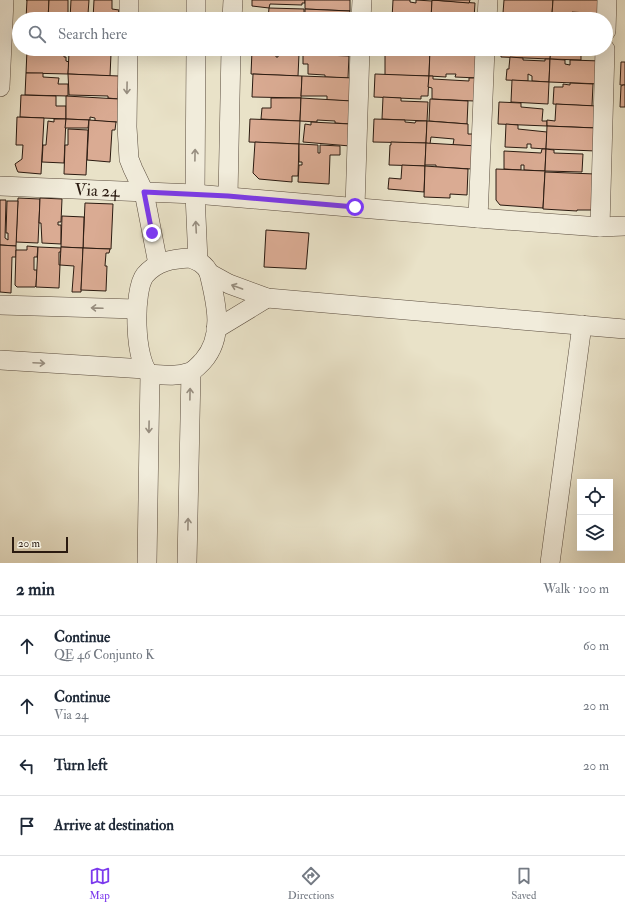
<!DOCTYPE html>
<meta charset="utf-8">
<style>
body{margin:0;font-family:"IM FELL Double Pica",serif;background:#f6f6f7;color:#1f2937}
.controls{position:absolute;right:12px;bottom:12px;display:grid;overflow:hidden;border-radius:0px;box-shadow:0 4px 16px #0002}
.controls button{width:36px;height:36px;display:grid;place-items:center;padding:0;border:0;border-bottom:1px solid #e0e1e3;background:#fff;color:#1f2937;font:20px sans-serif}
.scale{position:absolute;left:12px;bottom:10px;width:56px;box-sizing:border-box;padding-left:4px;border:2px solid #2a1a10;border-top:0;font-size:11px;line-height:14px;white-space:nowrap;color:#2a1a10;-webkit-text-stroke:3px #f1ecdb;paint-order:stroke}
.stop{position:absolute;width:12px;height:12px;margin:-9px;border:3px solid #7c3aed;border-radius:50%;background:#fff}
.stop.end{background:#7c3aed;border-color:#fff;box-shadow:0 1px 4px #0008}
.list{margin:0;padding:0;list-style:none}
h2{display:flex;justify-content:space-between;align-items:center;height:52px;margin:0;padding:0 16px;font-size:17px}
h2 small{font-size:13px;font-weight:400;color:#747a83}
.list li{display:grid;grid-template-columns:26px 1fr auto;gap:12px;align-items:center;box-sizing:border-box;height:60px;padding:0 16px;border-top:1px solid #e0e1e3}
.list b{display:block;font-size:15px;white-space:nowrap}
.list p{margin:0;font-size:13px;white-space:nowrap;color:#747a83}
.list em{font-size:13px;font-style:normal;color:#747a83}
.icon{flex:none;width:22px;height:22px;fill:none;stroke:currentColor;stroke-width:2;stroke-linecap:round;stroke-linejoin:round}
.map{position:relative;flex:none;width:625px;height:563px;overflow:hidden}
.search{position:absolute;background:#fff;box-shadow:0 4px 16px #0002;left:12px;right:12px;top:12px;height:44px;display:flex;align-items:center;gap:10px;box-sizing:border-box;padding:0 14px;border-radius:22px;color:#747a83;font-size:15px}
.sheet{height:292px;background:#fff}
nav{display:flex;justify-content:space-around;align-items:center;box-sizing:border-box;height:56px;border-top:1px solid #e0e1e3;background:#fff;font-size:11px;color:#747a83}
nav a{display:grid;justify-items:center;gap:2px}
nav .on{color:#7c3aed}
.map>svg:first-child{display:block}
</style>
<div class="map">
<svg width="625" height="563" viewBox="0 0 625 563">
<rect width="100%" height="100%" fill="#e9e2c8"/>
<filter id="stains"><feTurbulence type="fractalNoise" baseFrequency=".005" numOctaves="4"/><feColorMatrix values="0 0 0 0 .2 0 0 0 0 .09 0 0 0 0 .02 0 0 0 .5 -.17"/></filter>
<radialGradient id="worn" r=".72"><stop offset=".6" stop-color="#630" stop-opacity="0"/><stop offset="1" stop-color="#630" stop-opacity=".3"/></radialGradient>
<!-- building -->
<g fill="#daab93" stroke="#2a1a10">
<polygon points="26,0 49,0 48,19 26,19 27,0"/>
<polygon points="49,0 68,0 68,16 71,16 70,19 48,19"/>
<polygon points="71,0 89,0 88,14 93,14 93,19 70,19"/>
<polygon points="94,0 112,0 112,9 119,10 117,19 93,19"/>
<polygon points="252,0 305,0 305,3 302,3 302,5 270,4 269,8 252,6"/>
<polygon points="305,0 350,0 350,11 305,9"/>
<polygon points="393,0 410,0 410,2 416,3 416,0 432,1 431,19 392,19"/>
<polygon points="432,0 475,3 474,18 474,19 431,19"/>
<polygon points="432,0 470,0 469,3"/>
<polygon points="504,0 553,0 552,14 503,13"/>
<polygon points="553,0 602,0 601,15 587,15 587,13 572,12 572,14 552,14"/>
<polygon points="269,8 304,9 304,19 268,19"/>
<polygon points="305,9 350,11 349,19 305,19"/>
<polygon points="525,13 552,14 552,19 525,19"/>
<polygon points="555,14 589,16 589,15 601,15 601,19 555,19"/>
<polygon points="69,49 85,49 84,53 69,52"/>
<polygon points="253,49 302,49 302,54 288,53 288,50 278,49 278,52 276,52 253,51"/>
<polygon points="303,49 342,49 342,56 303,54"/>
<polygon points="411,49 430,49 429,76 385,75 385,52 411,53"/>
<polygon points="430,49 471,50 478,51 478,78 455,77 456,74 446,74 446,77 429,76"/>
<polygon points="501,49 551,49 550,59 501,57"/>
<polygon points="551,49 600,49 581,50 581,60 550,59"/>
<polygon points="27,50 64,51 64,57 66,57 66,61 69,62 68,74 26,73"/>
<polygon points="252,51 276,52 276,57 278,57 278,52 299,54 298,76 251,74"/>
<polygon points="69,52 111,54 110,76 68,74"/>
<polygon points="303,54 349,56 348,78 325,77 325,75 308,74 308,64 303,64"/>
<polygon points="510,57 523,58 523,60 545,61 545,59 550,59 549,82 532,81 532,76 528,74 528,81 506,80 507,69 509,69 509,67"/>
<polygon points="550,59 565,60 565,64 570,65 570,60 601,61 601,84 549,82"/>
<polygon points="621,62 625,62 625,85 620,85"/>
<polygon points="26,73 43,73 43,77 59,78 58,84 68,84 68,96 25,95"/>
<polygon points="68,74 119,76 118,99 108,98 108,96 69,95"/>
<polygon points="253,74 302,76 301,98 252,97"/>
<polygon points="375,74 429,76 428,96 421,96 421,99 374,97"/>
<polygon points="302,76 354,78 352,101 327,100 327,96 301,96"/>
<polygon points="429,76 433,76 433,79 469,81 469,78 478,78 474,101 432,99 432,88 428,87"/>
<polygon points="512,80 549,82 548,104 511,102"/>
<polygon points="570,83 593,84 592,106 553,104 554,87 563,87 563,84 570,85"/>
<polygon points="623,85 625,85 625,107 620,107 621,86"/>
<polygon points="21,95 56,96 56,106 66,106 66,119 20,117"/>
<polygon points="66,96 119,99 118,122 95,121 95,118 90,117 90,120 66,119"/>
<polygon points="383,97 401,98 401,101 428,102 427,121 382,119"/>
<polygon points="271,98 301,98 300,121 261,119 262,108 271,108"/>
<polygon points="301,98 352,101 351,124 335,123 335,121 317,120 317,122 300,121"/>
<polygon points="430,99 468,101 467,124 429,121"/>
<polygon points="499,102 521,103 521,107 543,109 542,121 547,121 547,126 498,124"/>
<polygon points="556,104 597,106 596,128 547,126 547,120 555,121"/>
<polygon points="17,117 44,118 41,174 18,172 17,170 15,164 22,159 23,145 16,145"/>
<polygon points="54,119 66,119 64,163 42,162 43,145 46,145 48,121 54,122"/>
<polygon points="66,119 89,120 88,128 65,128"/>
<polygon points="250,119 300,121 299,144 249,142"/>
<polygon points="374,119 405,120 405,122 415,123 416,121 427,121 426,143 373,142"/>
<polygon points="89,120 116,122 115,130 112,130 110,162 87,160"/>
<polygon points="427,121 468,124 468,134 476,134 476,146 453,145 454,139 431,137 430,144 426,143"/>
<polygon points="311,122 350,124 350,146 303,142 305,124 311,125"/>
<polygon points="506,124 518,125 518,129 547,132 546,149 531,148 531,144 527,144 527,148 505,147"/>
<polygon points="547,126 596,128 596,151 546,149"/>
<polygon points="68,129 88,130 86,175 64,174 65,145 68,145"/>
<polygon points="255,142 299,144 298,176 292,176 292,182 259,179 253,173"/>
<polygon points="391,142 426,143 425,166 389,165 390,145 391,145"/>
<polygon points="426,143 477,146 472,169 436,167 436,165 425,165"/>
<polygon points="299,144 318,145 318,153 320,153 320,145 340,146 340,155 330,155 329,184 298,182 299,165 302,165 302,162 299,162"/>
<polygon points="542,149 546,149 545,171 524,170 524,165 521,165 521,170 504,169 504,151 541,153"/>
<polygon points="546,149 554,150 554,153 583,154 582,172 545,171"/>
<polygon points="402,165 425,166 424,192 388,189 389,178 401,179"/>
<polygon points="425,166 468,169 467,195 450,194 450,198 424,197"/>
<polygon points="496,169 545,171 543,208 500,205 496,200"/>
<polygon points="545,172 595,174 593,210 577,210 577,211 543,209"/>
<polygon points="18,198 40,199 38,243 16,242"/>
<polygon points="40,198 62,199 61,222 58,222 58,225 61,225 61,244 42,243 41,223 39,223"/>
<polygon points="0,200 6,200 5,238 8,240 8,233 6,233 7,201 18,201 16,246 0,245"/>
<polygon points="85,203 113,204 111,249 83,248"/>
<polygon points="62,216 84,217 83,248 61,247"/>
<polygon points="266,230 309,233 306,269 264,267"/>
<polygon points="0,245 16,246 16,257 12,257 11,293 0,292"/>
<polygon points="27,246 38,247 37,257 34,257 34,270 37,270 36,286 35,287 17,287 15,285 16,250 27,250"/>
<polygon points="38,247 61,248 61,252 59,252 59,265 60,265 59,288 36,287"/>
<polygon points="61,247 83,248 81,292 72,292 74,266 60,265"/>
<polygon points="83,248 110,249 109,253 106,253 105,266 107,266 106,291 81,290"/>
</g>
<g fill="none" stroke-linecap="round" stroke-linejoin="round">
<defs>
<g id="minor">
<polyline points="196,0 196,19"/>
<polyline points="129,19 129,0"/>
<polyline points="232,19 233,0"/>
<polyline points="361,19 362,0"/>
<polyline points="487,19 488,0"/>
<polyline points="606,31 607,0"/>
<polyline points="128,49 127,127 129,159 133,169 144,192 158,264"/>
<polyline points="196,49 195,194 198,261"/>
<polyline points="0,87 4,0"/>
<path id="s1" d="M0,186l195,8 283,24 122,9 25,-1"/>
<polyline points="228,196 231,49"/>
<polyline points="355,207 360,49"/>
<polyline points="478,218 485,49"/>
<polyline points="600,227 605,49"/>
<path d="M190,258c8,3 15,6 19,15 7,29 16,63 -6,88 -4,4 -8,9 -13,11 -13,5 -27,3 -40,2 -16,-12 -17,-84 -5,-99 12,-14 27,-16 45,-17z"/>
<polyline points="209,273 229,284 267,298 625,329"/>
<polyline points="0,305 136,309"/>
<polyline points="216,329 267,298"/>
<polyline points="0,360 145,369"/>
<polyline points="147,563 150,374"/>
<polyline points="187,563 191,372"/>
<polyline points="550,563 582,325"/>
</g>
</defs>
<!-- minor casing -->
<use href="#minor" stroke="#5a4c3e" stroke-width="20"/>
<!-- minor -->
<use href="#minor" stroke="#f1ecdb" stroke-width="19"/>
</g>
<!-- one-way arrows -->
<defs><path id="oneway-shaft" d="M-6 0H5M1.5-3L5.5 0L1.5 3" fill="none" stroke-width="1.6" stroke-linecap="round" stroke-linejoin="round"/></defs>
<g stroke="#978e80">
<use href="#oneway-shaft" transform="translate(127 88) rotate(91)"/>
<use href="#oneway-shaft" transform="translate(195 155) rotate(-89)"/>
<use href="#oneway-shaft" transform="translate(196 227) rotate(-93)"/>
<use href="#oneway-shaft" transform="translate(237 287) rotate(-160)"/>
<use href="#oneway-shaft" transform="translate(97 308) rotate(-178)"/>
<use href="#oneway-shaft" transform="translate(39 363) rotate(3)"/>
<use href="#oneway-shaft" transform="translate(190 394) rotate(-89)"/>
<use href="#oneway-shaft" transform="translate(149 427) rotate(91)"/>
<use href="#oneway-shaft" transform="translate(188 524) rotate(-89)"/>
</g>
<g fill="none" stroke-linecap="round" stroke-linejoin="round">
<!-- route -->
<polyline stroke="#7c3aed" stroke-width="5" points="152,233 144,192 228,196 355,207"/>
</g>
<g text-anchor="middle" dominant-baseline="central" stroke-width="4" stroke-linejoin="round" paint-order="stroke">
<!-- street labels -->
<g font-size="17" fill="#2a1a10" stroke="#f1ecdb">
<text stroke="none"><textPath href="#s1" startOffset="97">Via 24</textPath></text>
</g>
</g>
<rect width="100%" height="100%" filter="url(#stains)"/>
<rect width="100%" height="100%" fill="url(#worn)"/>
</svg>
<div class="controls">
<button><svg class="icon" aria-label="locate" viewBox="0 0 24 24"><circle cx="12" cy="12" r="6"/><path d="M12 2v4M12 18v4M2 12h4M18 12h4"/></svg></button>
<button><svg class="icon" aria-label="layers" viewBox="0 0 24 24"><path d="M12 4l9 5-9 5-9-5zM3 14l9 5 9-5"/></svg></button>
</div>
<div class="scale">20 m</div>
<div class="stop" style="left:355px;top:207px"></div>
<div class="stop end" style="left:152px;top:233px"></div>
<div class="search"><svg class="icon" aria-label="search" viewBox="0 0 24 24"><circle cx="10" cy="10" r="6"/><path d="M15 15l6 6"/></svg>Search here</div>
</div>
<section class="sheet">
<h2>2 min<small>Walk · 100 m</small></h2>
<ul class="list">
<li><svg class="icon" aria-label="ahead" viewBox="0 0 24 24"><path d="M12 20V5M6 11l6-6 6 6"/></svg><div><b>Continue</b><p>QE 46 Conjunto K</p></div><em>60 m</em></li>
<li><svg class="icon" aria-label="ahead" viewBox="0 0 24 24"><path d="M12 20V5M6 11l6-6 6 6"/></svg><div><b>Continue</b><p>Via 24</p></div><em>20 m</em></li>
<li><svg class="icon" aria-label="left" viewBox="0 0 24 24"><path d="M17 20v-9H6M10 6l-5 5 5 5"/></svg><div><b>Turn left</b></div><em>20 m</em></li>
<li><svg class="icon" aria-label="arrive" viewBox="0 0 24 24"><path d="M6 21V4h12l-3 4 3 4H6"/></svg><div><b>Arrive at destination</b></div></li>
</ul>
</section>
<nav>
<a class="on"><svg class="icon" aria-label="map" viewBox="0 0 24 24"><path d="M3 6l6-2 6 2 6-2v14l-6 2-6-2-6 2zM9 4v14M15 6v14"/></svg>Map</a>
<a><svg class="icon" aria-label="directions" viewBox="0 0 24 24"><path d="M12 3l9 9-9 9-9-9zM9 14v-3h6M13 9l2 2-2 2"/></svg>Directions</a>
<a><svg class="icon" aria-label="saved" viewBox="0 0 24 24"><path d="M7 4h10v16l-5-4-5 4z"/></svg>Saved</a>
</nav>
